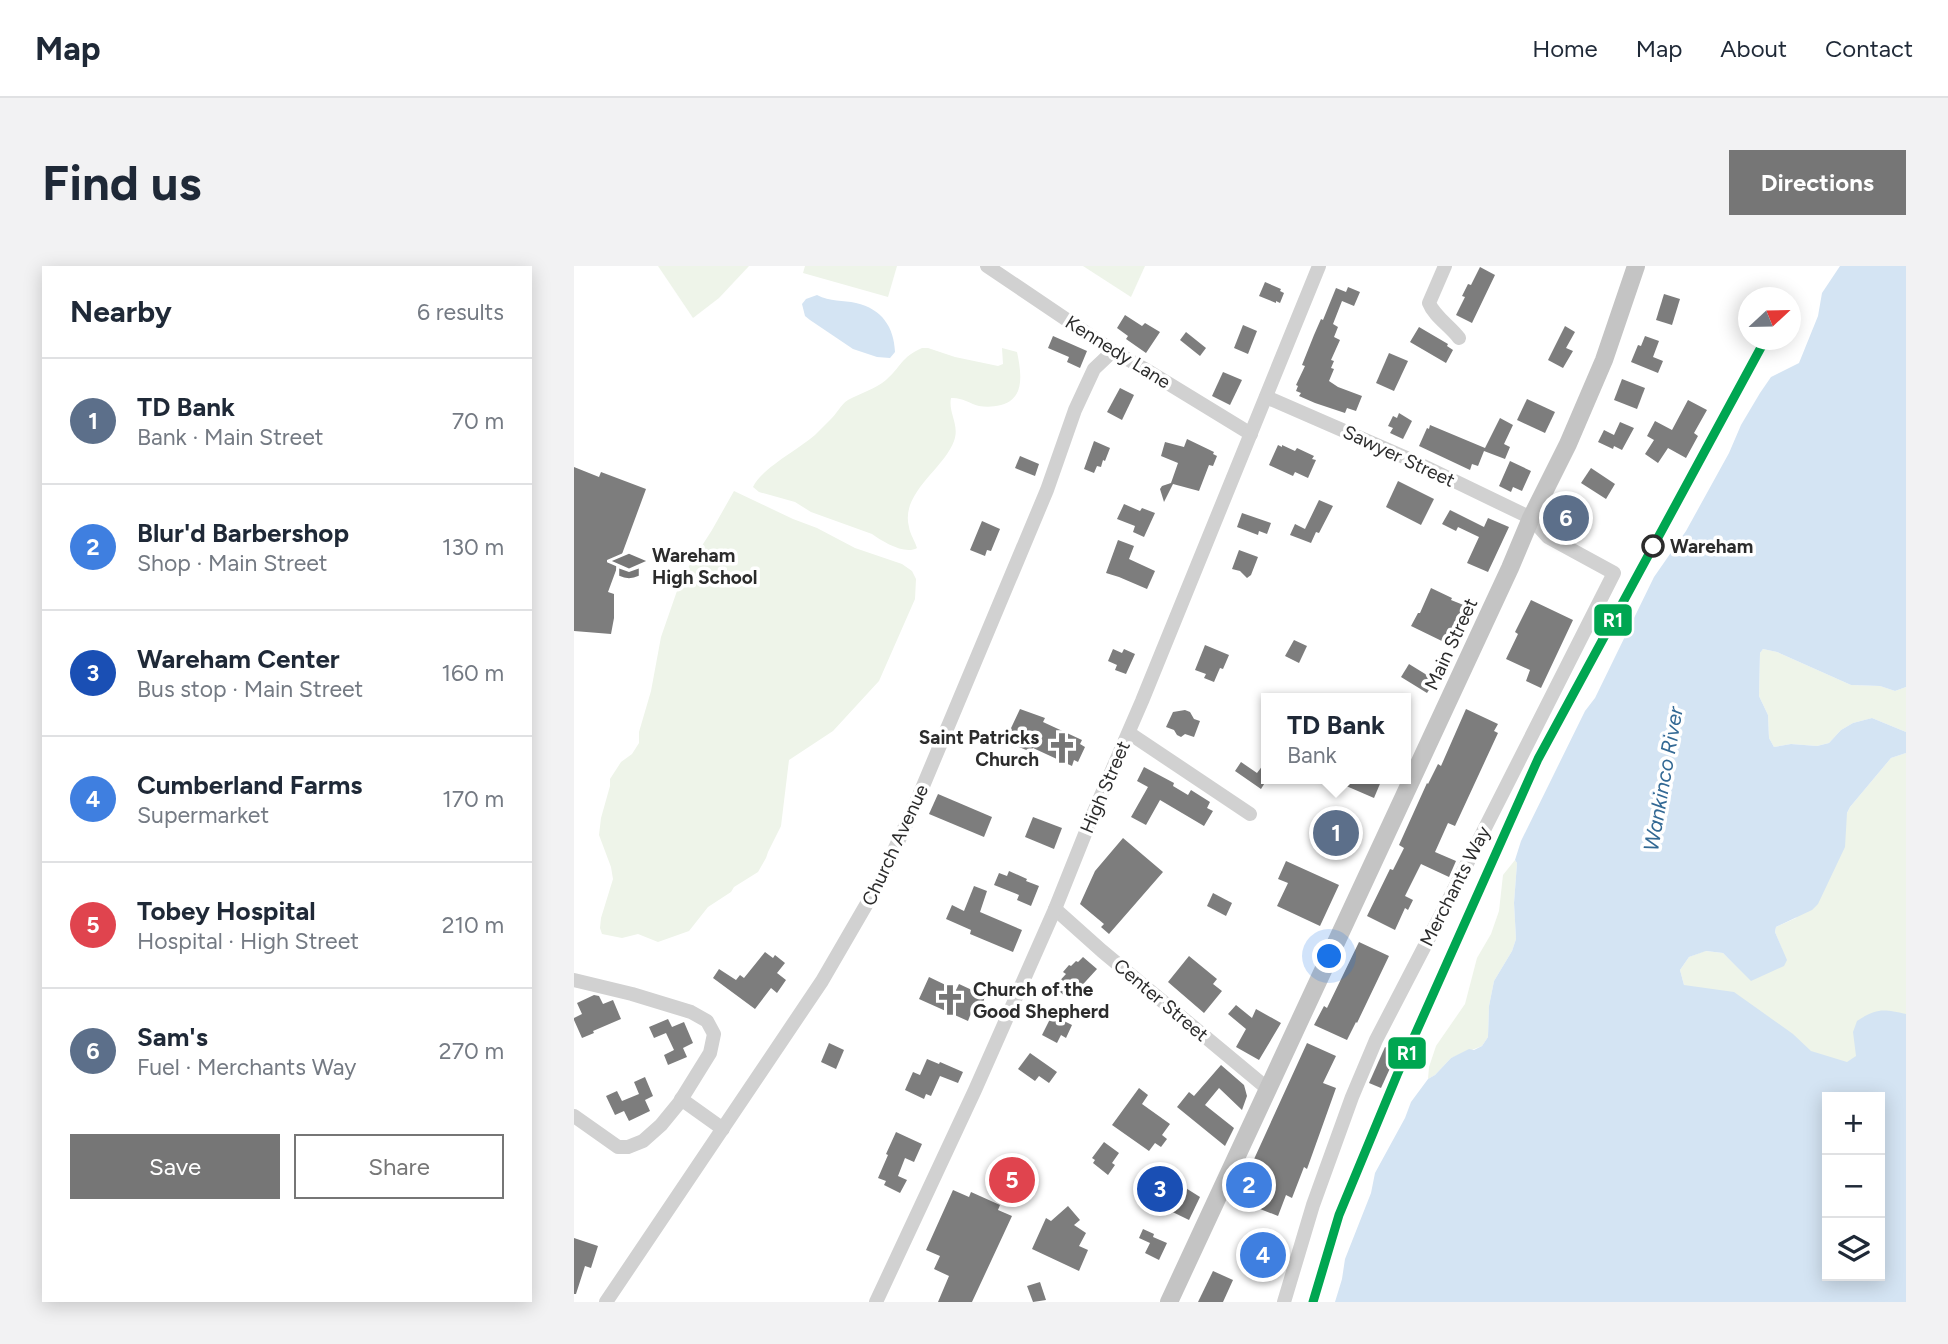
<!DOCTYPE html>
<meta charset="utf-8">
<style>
body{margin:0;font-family:Figtree,sans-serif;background:#f2f2f3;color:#1f2937}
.controls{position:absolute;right:21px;bottom:21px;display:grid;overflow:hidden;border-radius:0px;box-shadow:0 4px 18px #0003}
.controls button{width:63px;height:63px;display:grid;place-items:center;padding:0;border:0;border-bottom:2px solid #e0e1e3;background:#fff;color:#1f2937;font:35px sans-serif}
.compass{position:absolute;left:1164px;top:21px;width:63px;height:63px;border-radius:50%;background:#fff;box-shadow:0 4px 18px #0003;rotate:68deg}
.you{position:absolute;left:756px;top:691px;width:24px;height:24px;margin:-18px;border:5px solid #fff;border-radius:50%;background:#1a73e8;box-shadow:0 0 0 10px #1a73e833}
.badge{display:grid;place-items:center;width:46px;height:46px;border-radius:50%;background:#767676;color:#fff;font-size:23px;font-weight:700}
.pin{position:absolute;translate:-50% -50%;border:4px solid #fff;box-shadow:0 2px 7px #0006}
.popup{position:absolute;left:687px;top:427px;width:150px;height:91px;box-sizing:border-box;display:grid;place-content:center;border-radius:0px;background:#fff;filter:drop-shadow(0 2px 5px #0005);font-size:23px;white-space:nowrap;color:#747a83}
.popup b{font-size:26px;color:#1f2937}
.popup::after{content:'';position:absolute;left:50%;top:100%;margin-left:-14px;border:14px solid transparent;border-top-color:#fff}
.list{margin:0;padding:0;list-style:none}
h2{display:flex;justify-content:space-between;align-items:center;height:91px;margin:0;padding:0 28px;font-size:30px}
h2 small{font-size:23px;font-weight:400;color:#747a83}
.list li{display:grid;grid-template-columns:46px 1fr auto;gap:21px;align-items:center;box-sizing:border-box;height:126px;padding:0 28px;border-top:2px solid #e0e1e3}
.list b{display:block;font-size:26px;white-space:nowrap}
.list p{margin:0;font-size:23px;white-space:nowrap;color:#747a83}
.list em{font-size:23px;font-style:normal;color:#747a83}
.actions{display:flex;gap:14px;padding:21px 28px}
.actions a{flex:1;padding:16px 0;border:2px solid #767676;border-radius:0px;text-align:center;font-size:24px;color:#767676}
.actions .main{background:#767676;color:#fff}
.icon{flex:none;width:38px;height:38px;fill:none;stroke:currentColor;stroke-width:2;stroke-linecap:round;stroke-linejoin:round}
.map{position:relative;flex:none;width:1332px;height:1036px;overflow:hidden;border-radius:0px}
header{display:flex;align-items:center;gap:42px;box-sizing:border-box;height:98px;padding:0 35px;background:#fff;border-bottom:2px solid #e0e1e3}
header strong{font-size:33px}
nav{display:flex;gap:38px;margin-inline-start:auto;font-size:24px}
.intro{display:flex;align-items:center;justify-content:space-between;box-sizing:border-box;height:168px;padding:0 42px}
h1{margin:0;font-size:49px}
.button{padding:18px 32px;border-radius:0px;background:#767676;color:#fff;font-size:24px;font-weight:700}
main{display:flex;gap:42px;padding:0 42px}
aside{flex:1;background:#fff;border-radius:0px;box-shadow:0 4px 18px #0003}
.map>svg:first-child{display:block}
</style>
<header>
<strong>Map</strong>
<nav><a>Home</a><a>Map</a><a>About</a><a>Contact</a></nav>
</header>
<div class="intro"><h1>Find us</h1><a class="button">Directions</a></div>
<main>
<aside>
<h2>Nearby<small>6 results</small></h2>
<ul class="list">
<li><span class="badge" style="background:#5c6f8a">1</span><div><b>TD Bank</b><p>Bank · Main Street</p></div><em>70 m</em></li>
<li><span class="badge" style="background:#3f7fe0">2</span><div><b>Blur'd Barbershop</b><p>Shop · Main Street</p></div><em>130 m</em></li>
<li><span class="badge" style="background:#1a4fb4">3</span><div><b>Wareham Center</b><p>Bus stop · Main Street</p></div><em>160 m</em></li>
<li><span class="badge" style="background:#3f7fe0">4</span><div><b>Cumberland Farms</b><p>Supermarket</p></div><em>170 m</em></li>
<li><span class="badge" style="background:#e0444e">5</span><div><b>Tobey Hospital</b><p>Hospital · High Street</p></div><em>210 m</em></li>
<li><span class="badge" style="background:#5c6f8a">6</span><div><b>Sam's</b><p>Fuel · Merchants Way</p></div><em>270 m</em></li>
</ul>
<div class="actions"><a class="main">Save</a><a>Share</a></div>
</aside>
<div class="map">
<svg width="1332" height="1036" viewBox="0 0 1332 1036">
<rect width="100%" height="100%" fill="#fff"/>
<!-- green -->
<g fill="#eef4e9">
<polygon points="84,0 175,0 145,32 119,52"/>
<polygon points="231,0 323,0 314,31 229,7"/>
<polygon points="509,0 571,0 557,31"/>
<path d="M348,82h6l27,9 43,9 5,-2 -1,-16 15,4c4,19 9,47 -16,53 -8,2 -15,2 -22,1 -10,-3 -18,-9 -28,-8 -3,15 9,27 3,43 -10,28 -54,52 -45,86 1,7 6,14 8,21 -12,7 -34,-6 -45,-14l-61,-22 -16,-10 -36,-10 -6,-5c8,-18 46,-38 62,-52 5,-5 10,-10 15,-15 7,-6 10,-15 18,-20 13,-7 27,-11 38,-20 15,-13 15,-23 36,-32z"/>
<polygon points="160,225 219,253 243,262 281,282 328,298 338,305 342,313 341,333 305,415 259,465 215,494 207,560 194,586 192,592 184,606 160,621 157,626 134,641 115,665 84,676 64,668 48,672 28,668 26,662 27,652 39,613 37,601 25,569 27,552 36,520 36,513 47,496 58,488 65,477 65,466 77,425 87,371 104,322 115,300 138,264"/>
<polygon points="1189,383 1203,386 1277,419 1306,420 1321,425 1332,421 1332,466 1298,452 1279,457 1267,464 1255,477 1243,480 1217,478 1200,481 1195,472 1194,449 1185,430 1186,387"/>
<polygon points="1332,487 1332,798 1277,814 1110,719 1106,704 1115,691 1131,685 1149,687 1175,712 1208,683 1201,666 1202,661 1222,652 1276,541 1317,492"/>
<polygon points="941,594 943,597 940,637 942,673 938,685 920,715 915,740 914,771 908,780 877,792 861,809 854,813 855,801 862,780 891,738 903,692 917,668 925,645 929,609"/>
</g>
<!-- water -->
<g fill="#d4e4f3" fill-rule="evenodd">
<path d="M1266,0h66v421l-11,4 -15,-5 -29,-1 -74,-33 -14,-3 -3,4 -1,43 9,19 1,23 5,9 17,-3 26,2 12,-3 12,-13 12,-7 19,-5 34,14v21l-15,5 -41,49 -3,6 -2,34 -27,57 -6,6 -36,17 -1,5 12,28 -3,6 -33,15 -28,-28 -17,-2 -17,6 -9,13 4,15 50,7 59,42 18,17 36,11 9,-6 -3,-24 4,-11c20,-13 26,-12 49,-7v288h-571l7,-23 3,-20 26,-66 4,-20 30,-55 6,-16 17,-23 7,-4 16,-17 18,-9 5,1 8,-4 6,-9 1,-31 5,-25 18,-30 4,-12 -2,-36 3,-40 -2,-3 6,-19 64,-130 10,-13 59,-121 32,-46 43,-78 12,-28 19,-32 11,-16 28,-14 19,-47 4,-23zM1253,831h53v179h-53z"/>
<path d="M243,29c13,7 26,5 39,8 26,6 38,24 39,49l-5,6 -13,-1 -24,-8 -43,-29 -5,-4 -3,-12 4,-5z"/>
</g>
<!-- building -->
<g fill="#7d7d7d">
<polygon points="906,1 921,9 898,57 882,49 891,31 888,30 894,18 897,19"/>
<polygon points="691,16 707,23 706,25 710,27 706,37 702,35 702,37 685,30"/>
<polygon points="774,21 786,26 780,40 768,35 759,58 764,61 760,71 766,74 757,94 760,95 757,102 760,103 755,115 764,121 788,130 782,145 773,142 771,147 741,137 725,130 727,127 722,125 724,120 722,119 731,100 728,99 740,69 747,53 749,54 762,22 772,26"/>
<polygon points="1090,28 1106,33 1098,59 1082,54"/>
<polygon points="551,49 568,60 571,57 586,66 572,87 552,73 554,70 543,62"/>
<polygon points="669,59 683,65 674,88 660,82"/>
<polygon points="991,60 1001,66 992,82 999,85 989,102 974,94"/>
<polygon points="845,61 874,78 873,80 879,84 872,97 836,76"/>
<polygon points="612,66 632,82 626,90 606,74"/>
<polygon points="479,70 513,85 506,102 493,96 495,91 474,82"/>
<polygon points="1071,70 1085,75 1079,91 1089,95 1084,107 1057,96 1064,79 1067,80"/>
<polygon points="815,87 834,95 820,125 802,117"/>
<polygon points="649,106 668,114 656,139 638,130"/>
<polygon points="1048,113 1071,122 1063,143 1040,134"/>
<polygon points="546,122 560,129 548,154 533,146"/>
<polygon points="953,133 981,146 971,167 943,154"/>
<polygon points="1114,134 1133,144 1120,167 1124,170 1112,192 1094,182 1084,197 1071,188 1080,174 1073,170 1081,155 1098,164"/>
<polygon points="825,147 838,155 829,173 816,167 819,162 814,160 819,150 823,152"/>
<polygon points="926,152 939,159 930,178 936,181 931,193 910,185 904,200 898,198 896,204 845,180 853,162 855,163 856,159 911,182"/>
<polygon points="1046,156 1060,162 1048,184 1040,180 1039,183 1024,176 1030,164 1040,169"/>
<polygon points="613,173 640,186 639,188 643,190 639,200 635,199 625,225 599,218 590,236 586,223 588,220 597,217 604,197 587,190 591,176 610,181"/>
<polygon points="520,175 536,182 531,195 529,194 527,201 523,200 520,207 510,203"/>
<polygon points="704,179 708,181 708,179 721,185 723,182 740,190 738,193 742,194 734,212 721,206 719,210 695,199"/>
<polygon points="446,190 465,198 461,210 441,202"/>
<polygon points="936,195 957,205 948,225 939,221 937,226 925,220"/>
<polygon points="0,201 25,211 27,206 72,223 34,326 40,328 40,352 37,368 0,365"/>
<polygon points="1017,202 1041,218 1032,233 1007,217"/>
<polygon points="824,215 860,233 847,259 812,241"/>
<polygon points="745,234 759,240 745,267 742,266 737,277 716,269 721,258 731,263"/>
<polygon points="550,238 566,245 568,242 581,247 570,271 559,266 561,260 543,253"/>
<polygon points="980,241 995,248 997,243 1010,249 1002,265 990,260 991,258 976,251"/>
<polygon points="876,244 910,261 914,252 935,261 914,306 893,297 905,271 884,261 882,265 868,258"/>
<polygon points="668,247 697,257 693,268 685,265 684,269 663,261"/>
<polygon points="408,255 426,263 417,285 413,284 411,290 396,284"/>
<polygon points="544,274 560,280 555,293 581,305 573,323 545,311 532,307"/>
<polygon points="665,284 684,291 677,309 673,312 666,305 658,303"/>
<polygon points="857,322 878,332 877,334 892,340 874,378 837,360 844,347 846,347"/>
<polygon points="957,334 999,354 967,422 952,415 956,404 932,393 944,368 941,366"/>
<polygon points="720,374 733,380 725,397 711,390"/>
<polygon points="631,379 655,389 649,403 646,402 640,416 630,412 632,408 621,404"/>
<polygon points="539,383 548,387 550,383 561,388 552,408 541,404 543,399 534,395"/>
<polygon points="835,398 861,414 853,427 827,411"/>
<polygon points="446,443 471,452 469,456 508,474 506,478 511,481 504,496 500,494 498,500 459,482 457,486 440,479 439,481 430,477"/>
<polygon points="892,443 924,458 920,465 924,467 881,560 874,557 861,586 882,595 875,611 847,598 831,630 839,634 834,644 831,642 821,664 793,650 816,603 819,604 830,582 825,579 853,517 854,518 864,498 867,500"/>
<polygon points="611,444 616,446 620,453 626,455 620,471 611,468 607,471 603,469 600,464 592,461 599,446"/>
<polygon points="692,495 692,515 687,523 661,505 667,496 683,507"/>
<polygon points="570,501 600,517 599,520 614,529 617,524 636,536 633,542 639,545 630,560 586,534 572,559 557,551 574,521 563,515"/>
<polygon points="756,513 808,513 800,532"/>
<polygon points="364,528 418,551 410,571 355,548"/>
<polygon points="459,551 488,562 480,583 451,571"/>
<polygon points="549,572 589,606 535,668 527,661 530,658 506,638 521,605"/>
<polygon points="712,595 765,619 746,660 703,640 714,617 704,613"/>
<polygon points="435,605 453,613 452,615 465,620 457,640 443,634 445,629 420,619 425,607 433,610"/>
<polygon points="400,620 413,625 406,646 448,664 439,686 396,668 397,664 372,653 378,639 390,645"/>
<polygon points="639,627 658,637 652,650 633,640"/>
<polygon points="785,676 815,690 783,757 782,756 773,774 740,759 750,740 753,742"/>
<polygon points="191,686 199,692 201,689 211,697 203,707 212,714 203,727 197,722 181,743 139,712 145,703 162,714 166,709 170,712"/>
<polygon points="615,690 643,713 639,718 648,725 630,747 594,716"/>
<polygon points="509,691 523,703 501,727 498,724 492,731 480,721 492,708 489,706 495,699 497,700 502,695 504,696"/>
<polygon points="355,711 382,724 385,718 411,730 409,737 411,738 405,750 397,747 394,755 345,733"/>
<polygon points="20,729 25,730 29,738 39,734 47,753 19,765 20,767 8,772 0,754 0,752 8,748 3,737"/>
<polygon points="662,739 678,752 682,743 707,757 685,794 662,781 672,763 654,748"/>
<polygon points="478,749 498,759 492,772 487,769 483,777 468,769"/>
<polygon points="94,753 98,761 110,756 119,777 109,782 113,791 94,799 90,789 100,784 92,767 80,772 75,761"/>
<polygon points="255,777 270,784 262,803 247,796"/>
<polygon points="733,777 762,790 749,817 762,822 733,903 730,901 718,932 712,929 704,950 676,939 675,944 660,937"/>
<polygon points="811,781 823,787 807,822 795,817"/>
<polygon points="456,787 483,806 475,817 465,810 461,815 444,803"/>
<polygon points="353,793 365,798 366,796 389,806 384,817 366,810 357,830 352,828 350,833 331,824 339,806 346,809"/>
<polygon points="647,799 670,819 673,830 668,844 645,822 631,839 660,862 651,880 603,841 615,826 620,830"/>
<polygon points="71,811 79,830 71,834 76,845 55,855 50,845 41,849 32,830 43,825 48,835 65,828 60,816"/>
<polygon points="565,822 574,829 568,838 596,858 588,869 593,873 587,881 581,877 575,885 538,859"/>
<polygon points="322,866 348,878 340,896 331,892 324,910 333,914 326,927 310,919 312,915 304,912 314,889 312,888"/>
<polygon points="530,876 545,887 538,897 541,899 534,909 519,897 521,894 518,892"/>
<polygon points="591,909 626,931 615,954 578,936"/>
<polygon points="379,924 395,931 397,926 426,939 424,944 438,950 398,1036 364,1036 375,1010 360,1003 366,990 352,984"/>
<polygon points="494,940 506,954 500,959 512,967 505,980 514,984 505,1005 458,983 472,952 477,955"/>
<polygon points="569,963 580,968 579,971 593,977 585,994 571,987 576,977 565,972"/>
<polygon points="680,969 711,983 699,1008 668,993"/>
<polygon points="0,972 24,980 17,1002 11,1000 2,1028 0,1028"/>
<polygon points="639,1005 659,1014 649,1036 624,1036"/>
<polygon points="466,1016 472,1034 459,1036 453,1020"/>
</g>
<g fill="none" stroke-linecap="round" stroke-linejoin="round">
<!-- minor -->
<g stroke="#d1d1d1" stroke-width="14">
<polyline points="413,0 539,85 569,102 677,168"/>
<path d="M871,0l-16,37c5,13 21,23 30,35"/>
<polyline points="692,131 837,194 957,252 974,271 1040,307 872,639 802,774 778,831 739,939 710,1036"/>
<polyline points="555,467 676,548"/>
<polyline points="481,643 528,685 694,823"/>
<polyline points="0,714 58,728 117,746 133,755 140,768 136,787 105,837 87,859 69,875 54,881 44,881 0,850"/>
<polyline points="107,833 149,863"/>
<polyline points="32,1036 248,715 306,615 344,532 473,224 501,144 520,103 539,85"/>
<polyline points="302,1036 401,824 481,643 519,548 568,435 745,0"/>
</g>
<!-- major -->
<polyline stroke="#c4c4c4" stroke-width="18" points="595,1036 936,302 957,252 994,178 1030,94 1062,0"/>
<defs>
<polyline id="rail-1" points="739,1036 765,949 823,809 964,493 1191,74"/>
</defs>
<!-- rail-1 casing -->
<use href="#rail-1" stroke="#fff" stroke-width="14"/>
<!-- rail-1 -->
<use href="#rail-1" stroke="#00a651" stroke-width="9"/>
</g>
<!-- icons -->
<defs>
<symbol id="school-bare" viewBox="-9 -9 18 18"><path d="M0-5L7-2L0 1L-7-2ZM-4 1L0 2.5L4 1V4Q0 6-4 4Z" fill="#767676" stroke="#fff" stroke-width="2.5" paint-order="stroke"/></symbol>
<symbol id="church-bare" viewBox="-9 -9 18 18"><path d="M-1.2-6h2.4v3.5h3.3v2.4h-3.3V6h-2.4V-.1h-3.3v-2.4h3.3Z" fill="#767676" stroke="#fff" stroke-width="2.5" paint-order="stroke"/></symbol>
</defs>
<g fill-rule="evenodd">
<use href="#school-bare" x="33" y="278" width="44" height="44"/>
<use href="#church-bare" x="466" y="460" width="44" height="44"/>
<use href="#church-bare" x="354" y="712" width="44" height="44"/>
</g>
<!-- markers -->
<circle fill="#fff" stroke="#2c2c2c" stroke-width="3.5" cx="1079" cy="280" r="10"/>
<g text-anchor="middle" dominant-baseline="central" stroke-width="7" stroke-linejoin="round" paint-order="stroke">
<!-- street labels -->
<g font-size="19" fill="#2c2c2c" stroke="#fff">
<text transform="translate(544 86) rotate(32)">Kennedy Lane</text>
<text transform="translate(825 190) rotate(25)">Sawyer Street</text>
<text transform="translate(877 378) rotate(-65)">Main Street</text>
<text transform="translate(531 521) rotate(-67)">High Street</text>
<text transform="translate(321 579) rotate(-65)">Church Avenue</text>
<text transform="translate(881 620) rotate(-63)">Merchants Way</text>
<text transform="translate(587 734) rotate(40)">Center Street</text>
</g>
<!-- stop labels -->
<g font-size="19" font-weight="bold" fill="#2c2c2c" stroke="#fff" text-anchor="start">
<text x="1096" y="280">Wareham</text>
</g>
<!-- poi labels -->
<g font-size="19" font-weight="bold" fill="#2c2c2c" stroke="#fff" text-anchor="start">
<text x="78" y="289">Wareham<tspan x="78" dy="22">High School</tspan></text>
<text x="465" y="471" text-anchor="end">Saint Patricks<tspan x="465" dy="22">Church</tspan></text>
<text x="399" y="723">Church of the<tspan x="399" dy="22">Good Shepherd</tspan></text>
</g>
<!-- water labels -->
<g font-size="21" font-style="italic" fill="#336994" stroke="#fff">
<text transform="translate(1089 513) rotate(-80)">Wankinco River</text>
</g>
</g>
<g stroke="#fff" stroke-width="2.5">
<rect x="1019" y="337" width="40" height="34" rx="7" fill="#00a651"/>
<rect x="813" y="770" width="40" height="34" rx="7" fill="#00a651"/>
</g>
<g font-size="19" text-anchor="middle" font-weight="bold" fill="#fff">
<text x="1039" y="361">R1</text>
<text x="833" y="794">R1</text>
</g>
</svg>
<div class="controls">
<button>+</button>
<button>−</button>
<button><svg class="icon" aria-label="layers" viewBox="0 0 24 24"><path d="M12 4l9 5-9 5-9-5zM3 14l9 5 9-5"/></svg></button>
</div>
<svg class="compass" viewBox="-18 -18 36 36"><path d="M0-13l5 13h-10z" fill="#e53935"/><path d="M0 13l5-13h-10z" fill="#747a83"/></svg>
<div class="you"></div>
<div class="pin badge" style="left:762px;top:567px;background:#5c6f8a">1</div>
<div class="popup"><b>TD Bank</b>Bank</div>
<div class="pin badge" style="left:675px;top:919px;background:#3f7fe0">2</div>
<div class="pin badge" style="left:586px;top:923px;background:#1a4fb4">3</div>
<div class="pin badge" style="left:689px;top:989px;background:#3f7fe0">4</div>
<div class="pin badge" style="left:438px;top:914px;background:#e0444e">5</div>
<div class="pin badge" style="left:992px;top:252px;background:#5c6f8a">6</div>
</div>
</main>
